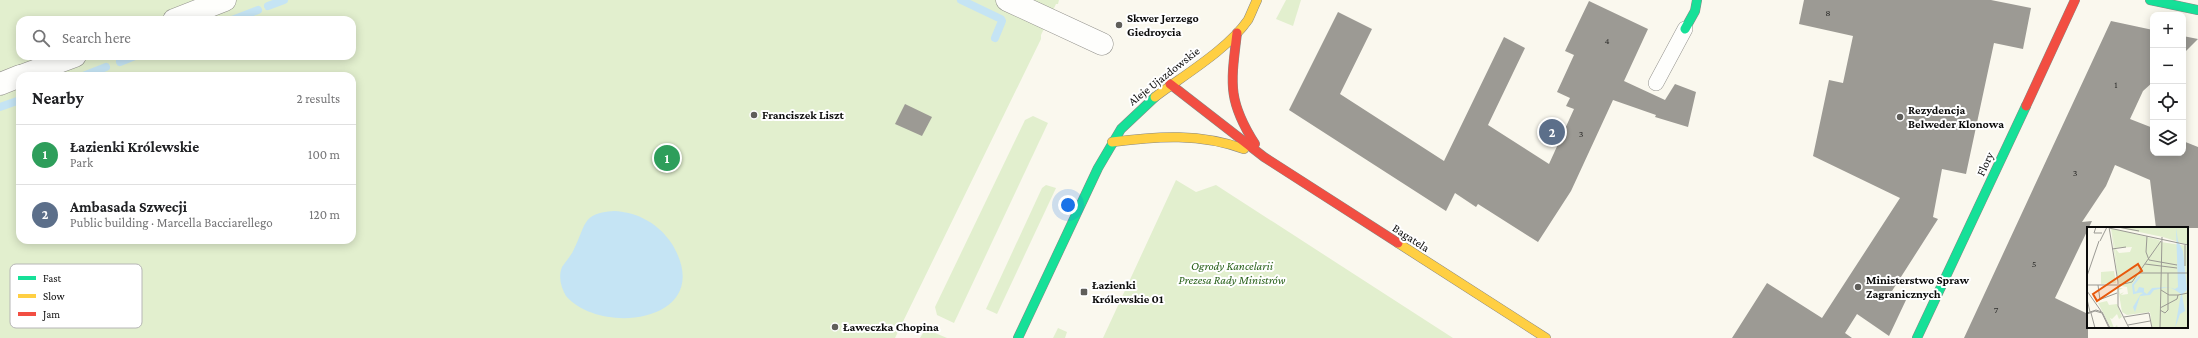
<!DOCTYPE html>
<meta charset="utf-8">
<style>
body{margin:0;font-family:"Crimson Pro",serif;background:#f6f6f6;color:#202124}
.controls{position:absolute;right:12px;top:12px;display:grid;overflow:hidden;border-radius:8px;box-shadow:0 2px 10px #0003}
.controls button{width:36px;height:36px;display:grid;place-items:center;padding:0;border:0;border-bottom:1px solid #e0e0e0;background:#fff;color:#202124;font:20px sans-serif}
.you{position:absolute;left:1068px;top:205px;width:14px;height:14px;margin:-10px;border:3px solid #fff;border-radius:50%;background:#1a73e8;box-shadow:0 0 0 6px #1a73e833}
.badge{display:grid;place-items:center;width:26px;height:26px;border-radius:50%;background:#5f5e5a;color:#fff;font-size:13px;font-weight:700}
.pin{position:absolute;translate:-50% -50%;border:2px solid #fff;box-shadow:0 1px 4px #0006}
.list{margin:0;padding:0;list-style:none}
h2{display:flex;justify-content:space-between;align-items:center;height:52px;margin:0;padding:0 16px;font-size:17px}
h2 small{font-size:13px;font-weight:400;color:#757577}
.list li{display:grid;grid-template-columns:26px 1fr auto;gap:12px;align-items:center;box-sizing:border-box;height:60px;padding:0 16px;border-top:1px solid #e0e0e0}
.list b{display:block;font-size:15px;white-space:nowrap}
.list p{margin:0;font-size:13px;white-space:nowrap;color:#757577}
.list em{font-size:13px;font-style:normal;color:#757577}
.icon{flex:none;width:22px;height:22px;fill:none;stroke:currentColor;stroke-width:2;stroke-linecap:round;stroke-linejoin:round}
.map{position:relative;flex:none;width:2198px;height:338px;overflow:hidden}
.search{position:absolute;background:#fff;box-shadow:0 2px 10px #0003;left:16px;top:16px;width:340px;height:44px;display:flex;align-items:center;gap:10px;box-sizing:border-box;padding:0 14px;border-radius:12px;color:#757577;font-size:15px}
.panel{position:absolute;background:#fff;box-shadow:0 2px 10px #0003;left:16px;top:72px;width:340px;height:172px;border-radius:12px}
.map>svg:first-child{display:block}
</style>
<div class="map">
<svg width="2198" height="338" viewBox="0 0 2198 338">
<rect width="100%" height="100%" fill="#faf8ee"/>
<!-- green -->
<g fill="#e2efce" fill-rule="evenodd">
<path d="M0,0h1059l-1,4h-2l-15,31v4l-146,299h-895zM20,20h332v36h-332zM20,76h332v164h-332z"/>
<polygon points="1286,0 1301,0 1293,26 1276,19"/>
<polygon points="1033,116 1048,123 954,323 937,315 935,307 1025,120"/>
<polygon points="1176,180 1196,192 1216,185 1453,338 1103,338"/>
<polygon points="1046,185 1056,188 997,314 986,309 1042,188"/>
<polygon points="1058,328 1067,332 1065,338 1053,338"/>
<polygon points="928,330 947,338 920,338 923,333"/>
</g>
<!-- water -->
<path fill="#c5e4f4" d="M614,211c24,1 45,13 58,33 46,76 -69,94 -106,52 -5,-9 -8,-19 -4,-29 4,-6 9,-11 12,-18 12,-23 7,-36 40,-38z"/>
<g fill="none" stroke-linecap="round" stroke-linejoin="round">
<!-- stream -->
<g stroke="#c5e4f4" stroke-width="8">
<polyline points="961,0 1001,19 1002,21 995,38"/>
<polyline points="268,6 284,0"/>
<polyline points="232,20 258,10"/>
<polyline points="120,62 135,56"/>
<polyline points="83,76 106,67"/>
<polyline points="0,107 20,100"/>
</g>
</g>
<!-- building -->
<g fill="#9c9a94">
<polygon points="1804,0 1991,0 2031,8 2023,49 1994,43 1966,174 1942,169 1933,217 1938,219 1892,291 1906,300 1889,336 1857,314 1845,333 1852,338 1732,338 1767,283 1822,318 1900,198 1813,156 1829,80 1843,83 1853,36 1799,24"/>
<polygon points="1589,1 1648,29 1624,81 1665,100 1675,84 1696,92 1688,127 1655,117 1656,115 1613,100 1571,191 1538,242 1478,204 1476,207 1455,193 1446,211 1289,110 1338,12 1372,29 1340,94 1444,161 1504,37 1525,48 1488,125 1549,164 1574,109 1566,106 1570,98 1557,92 1574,55 1565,51"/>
<polygon points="2111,21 2153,30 2153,82 2143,91 2130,119 2153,128 2153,153 2183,153 2183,141 2198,147 2198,228 2156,228 2150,180 2115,165 2106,186 2082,222 2092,221 2055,298 2088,314 2088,338 1964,338"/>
<polygon points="2183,36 2198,39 2183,54"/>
<polygon points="905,104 932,117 922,136 895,124"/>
</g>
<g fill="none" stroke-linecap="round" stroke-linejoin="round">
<defs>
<polyline id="lane" points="1656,83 1685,29"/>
<g id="street">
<polyline points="1007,0 1102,44"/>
<polyline points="174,20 225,0"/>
<polyline points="21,76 75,56"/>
<polyline points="0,84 20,76"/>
</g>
<g id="fast">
<polyline points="2150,0 2198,10"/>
<polyline points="1685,29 1695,11 1697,0"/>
<polyline points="1018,338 1098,168 1121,129 1155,97"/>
<polyline points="1917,338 2026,106"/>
</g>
<g id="slow">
<path d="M1155,97c29,-22 72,-47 93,-77 3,-6 6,-14 9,-20"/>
<path d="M1112,142c46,-6 88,-9 132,7"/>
<polyline points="1398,243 1546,338"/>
</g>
<g id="jam">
<path d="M1237,33c-6,50 -10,67 18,111"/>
<polyline points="1170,84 1264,157 1398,243"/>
<polyline points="2026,106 2075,0"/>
</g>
</defs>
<!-- lane casing -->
<use href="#lane" stroke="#93928d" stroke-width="16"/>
<!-- street casing -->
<use href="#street" stroke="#93928d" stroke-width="23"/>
<!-- fast casing -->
<use href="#fast" stroke="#898884" stroke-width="10"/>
<!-- slow casing -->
<use href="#slow" stroke="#898884" stroke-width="10"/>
<!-- jam casing -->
<use href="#jam" stroke="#898884" stroke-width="10"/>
<!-- lane -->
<use href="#lane" stroke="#fefefc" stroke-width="15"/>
<!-- street -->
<use href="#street" stroke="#fefefc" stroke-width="22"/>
<!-- fast -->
<use href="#fast" stroke="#16e098" stroke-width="9"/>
<!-- slow -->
<use href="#slow" stroke="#ffcf43" stroke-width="9"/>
<!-- jam -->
<use href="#jam" stroke="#f24e42" stroke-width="9"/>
</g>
<!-- markers -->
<g fill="#5f5e5a" stroke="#fff" stroke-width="1.5">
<circle cx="1119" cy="25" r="4"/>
<circle cx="754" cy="115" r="4"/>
<circle cx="1900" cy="117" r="4"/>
<circle cx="1858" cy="287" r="4"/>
<rect x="1080" y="288" width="8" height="8" rx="2"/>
<circle cx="835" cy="327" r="4"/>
</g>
<g text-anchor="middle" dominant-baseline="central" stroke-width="4" stroke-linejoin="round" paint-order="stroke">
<!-- number labels -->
<g font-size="10" fill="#2f2f2d">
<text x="1828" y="12">8</text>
<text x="1607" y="40">4</text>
<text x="2116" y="84">1</text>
<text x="1581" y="133">3</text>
<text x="2075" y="172">3</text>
<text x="2034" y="263">5</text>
<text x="1996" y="309">7</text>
</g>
<!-- poi labels -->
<g font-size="12" font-weight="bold" fill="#0b0b0b" stroke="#fff" text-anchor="start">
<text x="1127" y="18">Skwer Jerzego<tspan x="1127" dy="14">Giedroycia</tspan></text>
<text x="1908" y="110">Rezydencja<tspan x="1908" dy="14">Belweder Klonowa</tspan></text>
<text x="762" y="115">Franciszek Liszt</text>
<text x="1866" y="280">Ministerstwo Spraw<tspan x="1866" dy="14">Zagranicznych</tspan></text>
<text x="1092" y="285">Łazienki<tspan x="1092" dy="14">Królewskie 01</tspan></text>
<text x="843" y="327">Ławeczka Chopina</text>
</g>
<!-- street labels -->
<g font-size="12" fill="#0b0b0b" stroke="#fff">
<text transform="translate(1164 76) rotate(-38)">Aleje Ujazdowskie</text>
<text transform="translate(1985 164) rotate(-65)">Flory</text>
<text transform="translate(1411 238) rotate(33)">Bagatela</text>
</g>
<!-- park labels -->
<g font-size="12" font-style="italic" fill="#2a621c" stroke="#fff">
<text x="1232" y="266">Ogrody Kancelarii<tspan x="1232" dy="14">Prezesa Rady Ministrów</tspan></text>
</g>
</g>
<!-- overview -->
<g transform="translate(2087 227)">
<rect width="101" height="101" fill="#faf8ee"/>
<path d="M28,0h73v18l-25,-8zM24,1l48,12 2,2 27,4v82h-36l-2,-16 -23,3 -5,-3 -4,-24h5l-4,2 1,4 4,-2 -3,3 7,-1 -1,-7 -6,-1 -3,-5zM25,3l3,18 17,-1 -2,5 -11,1 -4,-5 3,22zM27,44l2,12 -15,1v-12zM20,74l2,4 8,-1 5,13 -3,2 -2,-5 -5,5 -2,-1 4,10 3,-3 1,3h-7l-13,-25z" fill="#e2efce" fill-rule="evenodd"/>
<path d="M89,0l2,14 5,10 4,39 -5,5 3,16 -5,3 -2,6 -3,8 6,-34 -6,-4 -6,-3 -15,3 -4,5 -10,1 -5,16 -2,-5 6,-10 1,-2 3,-2 -6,-2 2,-4 5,1v4l3,2 5,-6 16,-1 7,2 3,-2z" fill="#c5e4f4"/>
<path fill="none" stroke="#c5e4f4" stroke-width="2" d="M53,49l-7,9 1,8 8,-2"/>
<path fill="none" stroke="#9a9993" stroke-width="1" d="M9,0l-2,6h8M22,0l9,55v24l11,22M31,0l21,4M22,1l79,17M60,9l-1,16 3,8 28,5M13,14l7,-14M98,18v21M25,22l14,-2M58,37l32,4M52,46h49M0,49l12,-35M0,58h30M11,58l2,15M32,58l13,-3 29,-41M74,63l8,5h9M0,64l14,20M0,72l3,13M9,74l21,-8M73,81l17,-9 1,-4 10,-2M73,83l5,3 3,-3v-37M0,86l9,-3 6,2 8,16M4,86l4,15M0,87l8,-3 7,2 7,15M37,90l25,-4 3,15M41,98l22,-4M73,101l2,-91"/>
<path fill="#e8590c" fill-opacity="0.15" stroke="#e8590c" stroke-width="2" d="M51,37l4,7 -45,30 -4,-7z"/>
<rect width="101" height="101" fill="none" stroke="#0b0b0b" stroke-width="2"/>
</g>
<!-- legend -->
<rect x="10" y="264" width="132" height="64" rx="6" fill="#fff" stroke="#b6b6b6" stroke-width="1"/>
<rect x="18" y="276" width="18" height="4" fill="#16e098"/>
<rect x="18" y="294" width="18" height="4" fill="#ffcf43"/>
<rect x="18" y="312" width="18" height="4" fill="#f24e42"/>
<g font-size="11" fill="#0b0b0b">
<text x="43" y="282">Fast</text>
<text x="43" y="300">Slow</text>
<text x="43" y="318">Jam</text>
</g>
</svg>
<div class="controls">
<button>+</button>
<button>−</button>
<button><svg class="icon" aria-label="locate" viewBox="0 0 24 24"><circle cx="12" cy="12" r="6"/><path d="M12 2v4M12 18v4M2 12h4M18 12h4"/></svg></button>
<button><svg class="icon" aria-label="layers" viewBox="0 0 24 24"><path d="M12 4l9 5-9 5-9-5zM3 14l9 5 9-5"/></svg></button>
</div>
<div class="you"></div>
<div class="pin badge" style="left:667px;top:158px;background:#2e9e5b">1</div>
<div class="pin badge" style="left:1552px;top:132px;background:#5c6f8a">2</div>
<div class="search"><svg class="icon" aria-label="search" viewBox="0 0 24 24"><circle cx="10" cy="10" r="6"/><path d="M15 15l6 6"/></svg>Search here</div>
<section class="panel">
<h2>Nearby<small>2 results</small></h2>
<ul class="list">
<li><span class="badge" style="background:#2e9e5b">1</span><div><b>Łazienki Królewskie</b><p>Park</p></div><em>100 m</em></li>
<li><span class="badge" style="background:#5c6f8a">2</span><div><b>Ambasada Szwecji</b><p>Public building · Marcella Bacciarellego</p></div><em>120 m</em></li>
</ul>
</section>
</div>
